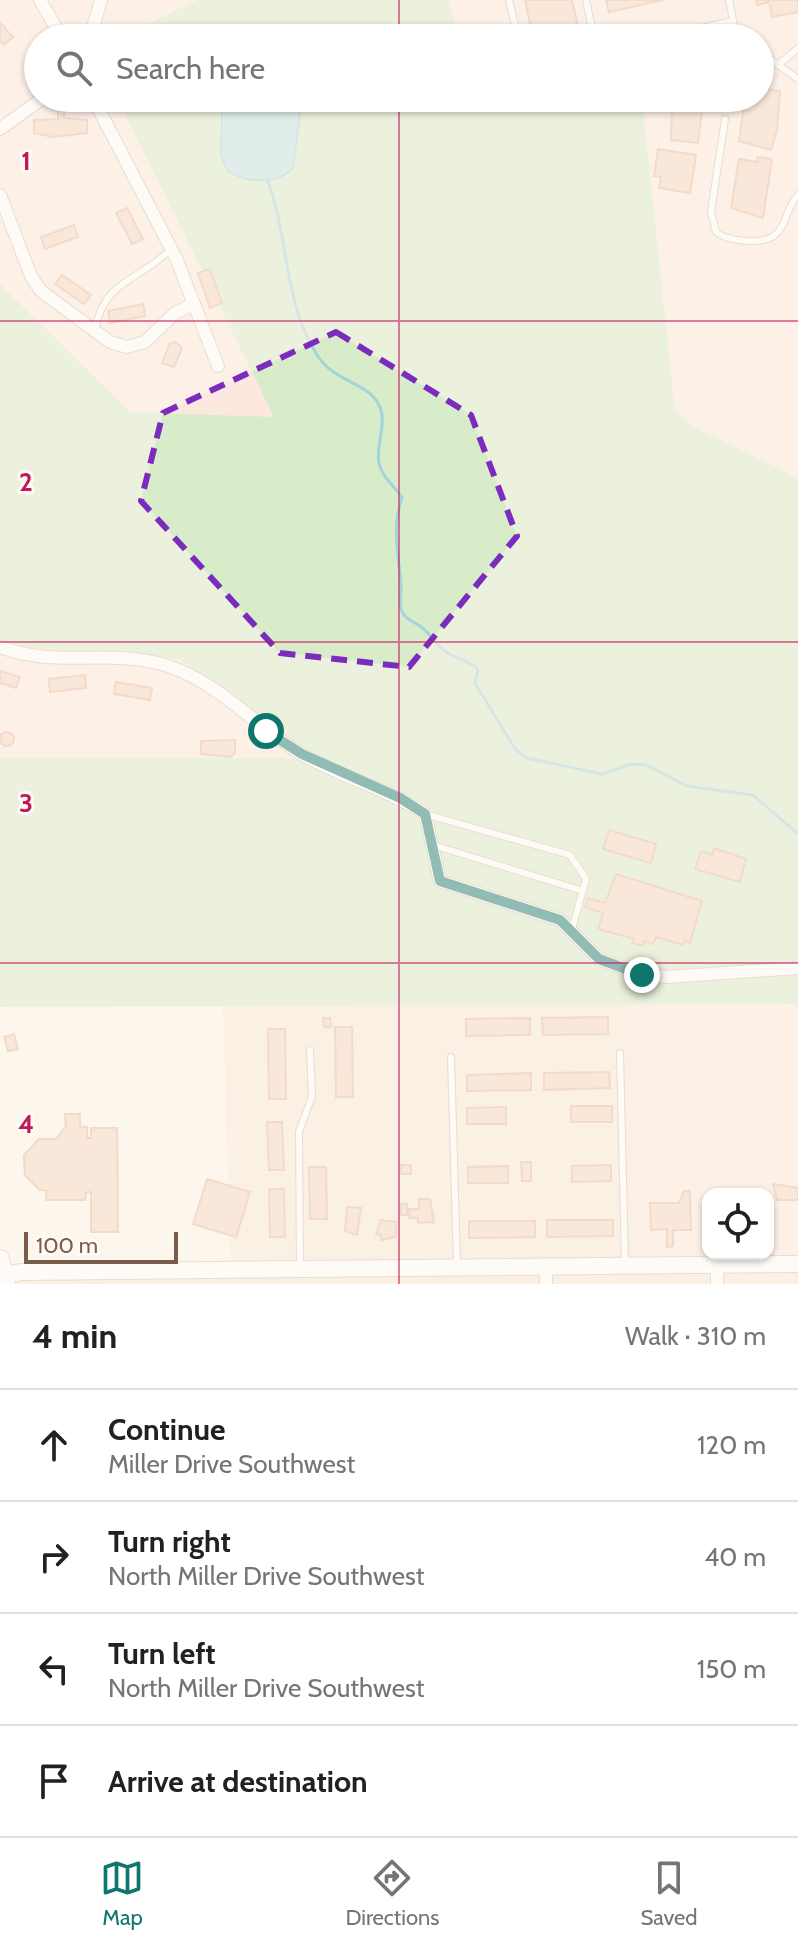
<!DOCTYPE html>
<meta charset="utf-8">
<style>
body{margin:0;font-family:Cabin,sans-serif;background:#f2f2f2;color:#202124}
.controls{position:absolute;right:24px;bottom:24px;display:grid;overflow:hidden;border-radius:16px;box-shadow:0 2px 6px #0004}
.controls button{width:72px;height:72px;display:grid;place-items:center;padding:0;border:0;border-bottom:2px solid #e0e0e0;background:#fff;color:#202124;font:40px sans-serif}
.scale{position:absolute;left:24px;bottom:20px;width:154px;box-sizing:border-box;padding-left:8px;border:4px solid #7a5c4d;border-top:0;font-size:22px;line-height:28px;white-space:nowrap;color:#7a5c4d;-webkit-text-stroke:6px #fffaf3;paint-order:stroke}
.stop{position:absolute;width:24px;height:24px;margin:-18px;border:6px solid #0f766e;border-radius:50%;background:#fff}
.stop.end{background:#0f766e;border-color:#fff;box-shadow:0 2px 8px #0008}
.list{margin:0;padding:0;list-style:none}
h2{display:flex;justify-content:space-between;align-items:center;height:104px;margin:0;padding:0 32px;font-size:34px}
h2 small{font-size:26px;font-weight:400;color:#757577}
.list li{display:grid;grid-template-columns:52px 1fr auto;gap:24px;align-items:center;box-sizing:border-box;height:112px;padding:0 32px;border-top:2px solid #e0e0e0}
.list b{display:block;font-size:30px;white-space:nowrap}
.list p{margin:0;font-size:26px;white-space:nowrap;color:#757577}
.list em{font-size:26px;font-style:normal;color:#757577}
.icon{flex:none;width:44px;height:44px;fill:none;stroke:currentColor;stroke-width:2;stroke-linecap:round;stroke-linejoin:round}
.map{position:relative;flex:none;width:798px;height:1284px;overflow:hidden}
.search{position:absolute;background:#fff;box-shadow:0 2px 6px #0004;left:24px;right:24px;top:24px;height:88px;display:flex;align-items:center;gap:20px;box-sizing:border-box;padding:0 28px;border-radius:44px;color:#757577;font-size:30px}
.sheet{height:552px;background:#fff}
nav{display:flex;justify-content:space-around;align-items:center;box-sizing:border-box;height:112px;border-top:2px solid #e0e0e0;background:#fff;font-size:22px;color:#757577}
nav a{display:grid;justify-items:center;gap:4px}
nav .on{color:#0f766e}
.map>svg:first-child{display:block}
</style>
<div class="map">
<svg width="798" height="1284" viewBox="0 0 798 1284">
<rect width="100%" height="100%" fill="#fdf6ec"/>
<!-- residential -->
<polygon fill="#f5e8da" points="631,1005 637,1267 798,1264 798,1284 0,1284 0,1271 231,1265 223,1006"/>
<!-- commercial -->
<g fill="#fde8e0" fill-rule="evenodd">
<polygon points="0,0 198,0 116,38 38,38 38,98 117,98 275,418 130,412 0,284"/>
<polygon points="448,0 798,0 798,478 690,425 675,410 643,108 497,98 760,98 760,38 459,38"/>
<polygon points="0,646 180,659 310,758 0,758"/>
<path d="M798,1004v260l-161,4 -6,-263zM708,1194h60v60h-60z"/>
</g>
<!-- green -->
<g fill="#d8ecc9">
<polygon points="198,0 448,0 459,38 116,38"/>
<polygon points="117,98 497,98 643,108 675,410 690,425 798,478 798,1004 0,1007 0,758 309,758 180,659 0,646 0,284 130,412 274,417"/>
</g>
<!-- water -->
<path fill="#bfe3e8" stroke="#a5d3da" stroke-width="2" d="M217,98h85l-9,70c-16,17 -47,15 -65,3 -16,-23 2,-50 -11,-73z"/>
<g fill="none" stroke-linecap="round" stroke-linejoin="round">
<!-- stream -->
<path stroke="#a5d3da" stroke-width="3" d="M267,179c22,56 16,123 50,176 17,27 49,27 61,48 11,19 -3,40 1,60 3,15 16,23 23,35 -11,31 -3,56 -1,87 1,12 -4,20 3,30 4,5 10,7 16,11 9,6 13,15 21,22 11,11 25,10 37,21l-3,14 40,66 12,9 75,16 29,-10 15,1 41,21 66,9 45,39"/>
</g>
<!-- building -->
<g fill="#f3d5c3" stroke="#e6bba3" stroke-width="2" fill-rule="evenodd">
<polygon points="525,0 572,0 580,34 533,38"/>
<polygon points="606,0 663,0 609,12"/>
<polygon points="756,0 798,0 798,12 772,17 769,2 757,5"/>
<polygon points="0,23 13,37 4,45 0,41"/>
<polygon points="766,89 780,91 777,130 771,150 739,141 745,98 760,98"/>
<polygon points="58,98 64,98 64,118 87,120 87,133 53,137 34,133 34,120 58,119"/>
<polygon points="672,107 702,111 698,143 671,140"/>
<polygon points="658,149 696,155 690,193 659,188 661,177 654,176"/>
<polygon points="758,157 772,159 763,218 731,208 739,159 757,162"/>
<polygon points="127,208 143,239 132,244 116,213"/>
<polygon points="74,225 78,237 45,249 41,237"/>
<polygon points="210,269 222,303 210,308 198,273"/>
<polygon points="62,275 91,295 84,304 55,284"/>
<polygon points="143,304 145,316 110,323 108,311"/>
<polygon points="175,342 182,348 174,367 162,363 170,343"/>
<polygon points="0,671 20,677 16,688 0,683"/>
<polygon points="85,675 86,688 50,692 49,679"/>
<polygon points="116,682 152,688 150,700 114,694"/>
<circle cx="7" cy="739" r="7"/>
<polygon points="235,740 235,753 231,757 201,754 201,741"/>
<polygon points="609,830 656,844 651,863 603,849"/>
<polygon points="714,848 746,859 740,882 695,869 701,851 712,855"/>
<polygon points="616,874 702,901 690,943 685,941 683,945 656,937 653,944 644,941 643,946 632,943 634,939 598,929 603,913 585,907 588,898 605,903"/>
<polygon points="608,1017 608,1034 543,1035 542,1018"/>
<polygon points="323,1018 330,1018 331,1027 324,1027"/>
<polygon points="530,1018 530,1035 466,1036 466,1019"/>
<polygon points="335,1027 352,1027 353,1097 336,1097"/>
<polygon points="268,1029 285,1029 286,1099 269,1099"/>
<polygon points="14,1034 18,1049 8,1051 4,1037"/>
<polygon points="609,1072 610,1088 544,1090 544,1073"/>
<polygon points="531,1073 531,1090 467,1091 467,1075"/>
<rect x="571" y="1106" width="41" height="16"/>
<polygon points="506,1107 506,1124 467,1124 467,1108"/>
<path d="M65,1114h15v13h7v11h4v-10h26l1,104h-27v-40h-5l-1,8h-39v-10h-6l-15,-15 -1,-20 15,-16h17l10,-13zM86,1155h5l1,32 -6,1z"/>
<polygon points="65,1114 80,1114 80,1127 87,1127 87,1138 91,1138 91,1128 117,1128 118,1232 91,1232 91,1192 86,1192 85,1200 46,1200 46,1190 40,1190 25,1175 24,1155 39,1139 56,1139 66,1126"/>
<polygon points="267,1122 282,1122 284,1170 269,1170"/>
<polygon points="521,1162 531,1162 531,1181 522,1181"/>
<rect x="401" y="1165" width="10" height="9"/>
<polygon points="611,1165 611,1181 572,1182 572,1166"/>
<polygon points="508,1166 508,1183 468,1183 468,1167"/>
<polygon points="309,1167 326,1167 327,1219 310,1219"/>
<polygon points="207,1179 250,1192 236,1237 193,1224"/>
<polygon points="773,1184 798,1188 798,1200 777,1200"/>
<polygon points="269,1189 284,1189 285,1237 270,1237"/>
<polygon points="684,1191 690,1191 691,1230 673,1230 673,1246 667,1247 667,1229 651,1230 650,1203 679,1203"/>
<polygon points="419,1199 430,1199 434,1222 418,1223 418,1218 409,1218 409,1209 419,1209"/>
<rect x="401" y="1204" width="6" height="11"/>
<polygon points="347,1207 361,1208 357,1235 345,1231"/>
<polygon points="381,1220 396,1222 396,1237 381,1240 381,1235 376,1235"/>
<polygon points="547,1220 613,1220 613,1236 547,1237"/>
<polygon points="469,1221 535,1221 535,1237 469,1238"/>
</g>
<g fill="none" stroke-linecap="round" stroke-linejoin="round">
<defs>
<g id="service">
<polyline points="509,0 518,38"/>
<polyline points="586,0 594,38"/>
<polyline points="729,0 734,25 742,38"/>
<polyline points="655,38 733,21"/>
<polyline points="760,52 798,79"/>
<polyline points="778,65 798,48"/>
<path d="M725,119l-14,93 5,20c11,9 48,14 60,2 11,-10 11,-28 22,-39"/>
<path d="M95,329c10,-50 43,-47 76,-80"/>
<polyline points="425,814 570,855 586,879 572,929"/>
<polyline points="433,845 583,891"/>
<polyline points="620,1053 625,1262"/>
<polyline points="451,1057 457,1265"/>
<polyline points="300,1269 299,1132 312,1096 310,1050"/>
</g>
<g id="minor">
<polyline points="40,0 62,38"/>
<polyline points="90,38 101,0"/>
<polyline points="93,98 176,258 218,366"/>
<polyline points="0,129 43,98"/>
<polyline points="0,195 31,276 41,291 110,342 127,347 145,342 175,313 194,304"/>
<path d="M0,647c57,21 106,2 162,17 53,15 92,61 138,89 40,24 86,35 125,61l15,67 120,39 39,39 43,16 26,2 130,-9"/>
<polyline points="717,1265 717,1284"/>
<polyline points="546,1267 546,1284"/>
</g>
<polyline id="tertiary" points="4,1275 22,1272 798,1264"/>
<polyline id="secondary" points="0,1259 6,1284"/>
</defs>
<!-- service casing -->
<use href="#service" stroke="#d1beb0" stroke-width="8"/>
<!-- minor casing -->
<use href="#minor" stroke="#d1beb0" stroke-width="14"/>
<!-- tertiary casing -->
<use href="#tertiary" stroke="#d1beb0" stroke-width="18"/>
<!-- secondary casing -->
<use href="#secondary" stroke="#d6c0b0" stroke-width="20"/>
<!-- service -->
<use href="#service" stroke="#fff" stroke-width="6"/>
<!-- minor -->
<use href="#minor" stroke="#fff" stroke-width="12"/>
<!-- tertiary -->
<use href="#tertiary" stroke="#fff" stroke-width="16"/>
<!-- secondary -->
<use href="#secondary" stroke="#fff" stroke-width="18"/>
</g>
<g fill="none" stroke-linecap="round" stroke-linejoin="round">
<!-- route -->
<polyline stroke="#0f766e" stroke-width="10" points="266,731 302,754 400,798 425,814 440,881 560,920 599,959 642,975"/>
</g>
<!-- marked area -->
<path d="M0 0H798V1284H0ZM336,332l135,83 46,121 -108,131 -129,-14 -139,-152 22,-88z" fill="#fdf6ec" fill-opacity=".55" fill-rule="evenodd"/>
<path fill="none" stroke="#7b2cbf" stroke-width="6" stroke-dasharray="16 10" stroke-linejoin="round" d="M336,332l135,83 46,121 -108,131 -129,-14 -139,-152 22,-88z"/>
<!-- grid -->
<path fill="none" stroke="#c2185b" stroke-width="2" stroke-opacity="0.55" d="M399,0v38M399,98v1186M0,321h798M0,642h798M0,963h798"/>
<g font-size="26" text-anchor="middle" font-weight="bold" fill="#c2185b" stroke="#fffaf3" stroke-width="6" stroke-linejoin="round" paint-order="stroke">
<text x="26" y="170">1</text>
<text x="26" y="491">2</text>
<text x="26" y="812">3</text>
<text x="26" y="1133">4</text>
</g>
</svg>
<div class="controls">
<button><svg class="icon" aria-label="locate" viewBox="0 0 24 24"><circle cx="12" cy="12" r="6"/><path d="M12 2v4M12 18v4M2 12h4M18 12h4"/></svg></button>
</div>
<div class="scale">100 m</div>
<div class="stop" style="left:266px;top:731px"></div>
<div class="stop end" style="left:642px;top:975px"></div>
<div class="search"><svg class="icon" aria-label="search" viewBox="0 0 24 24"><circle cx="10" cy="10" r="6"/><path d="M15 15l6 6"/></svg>Search here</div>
</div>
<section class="sheet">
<h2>4 min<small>Walk · 310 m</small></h2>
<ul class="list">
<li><svg class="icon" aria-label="ahead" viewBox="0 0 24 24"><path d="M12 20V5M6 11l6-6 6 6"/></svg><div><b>Continue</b><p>Miller Drive Southwest</p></div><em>120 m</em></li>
<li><svg class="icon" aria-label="right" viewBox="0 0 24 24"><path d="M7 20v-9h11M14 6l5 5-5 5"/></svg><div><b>Turn right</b><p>North Miller Drive Southwest</p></div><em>40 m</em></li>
<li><svg class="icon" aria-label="left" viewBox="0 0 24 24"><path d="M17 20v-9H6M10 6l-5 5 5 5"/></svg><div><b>Turn left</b><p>North Miller Drive Southwest</p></div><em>150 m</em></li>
<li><svg class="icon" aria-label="arrive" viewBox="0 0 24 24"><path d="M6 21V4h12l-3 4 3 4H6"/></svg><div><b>Arrive at destination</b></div></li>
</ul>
</section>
<nav>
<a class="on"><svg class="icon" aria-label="map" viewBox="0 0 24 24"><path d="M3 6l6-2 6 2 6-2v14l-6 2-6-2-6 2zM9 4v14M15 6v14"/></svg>Map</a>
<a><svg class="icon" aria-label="directions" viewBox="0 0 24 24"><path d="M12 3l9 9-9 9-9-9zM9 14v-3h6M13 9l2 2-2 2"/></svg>Directions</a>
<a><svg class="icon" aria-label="saved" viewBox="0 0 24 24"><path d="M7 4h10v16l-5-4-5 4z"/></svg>Saved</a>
</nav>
